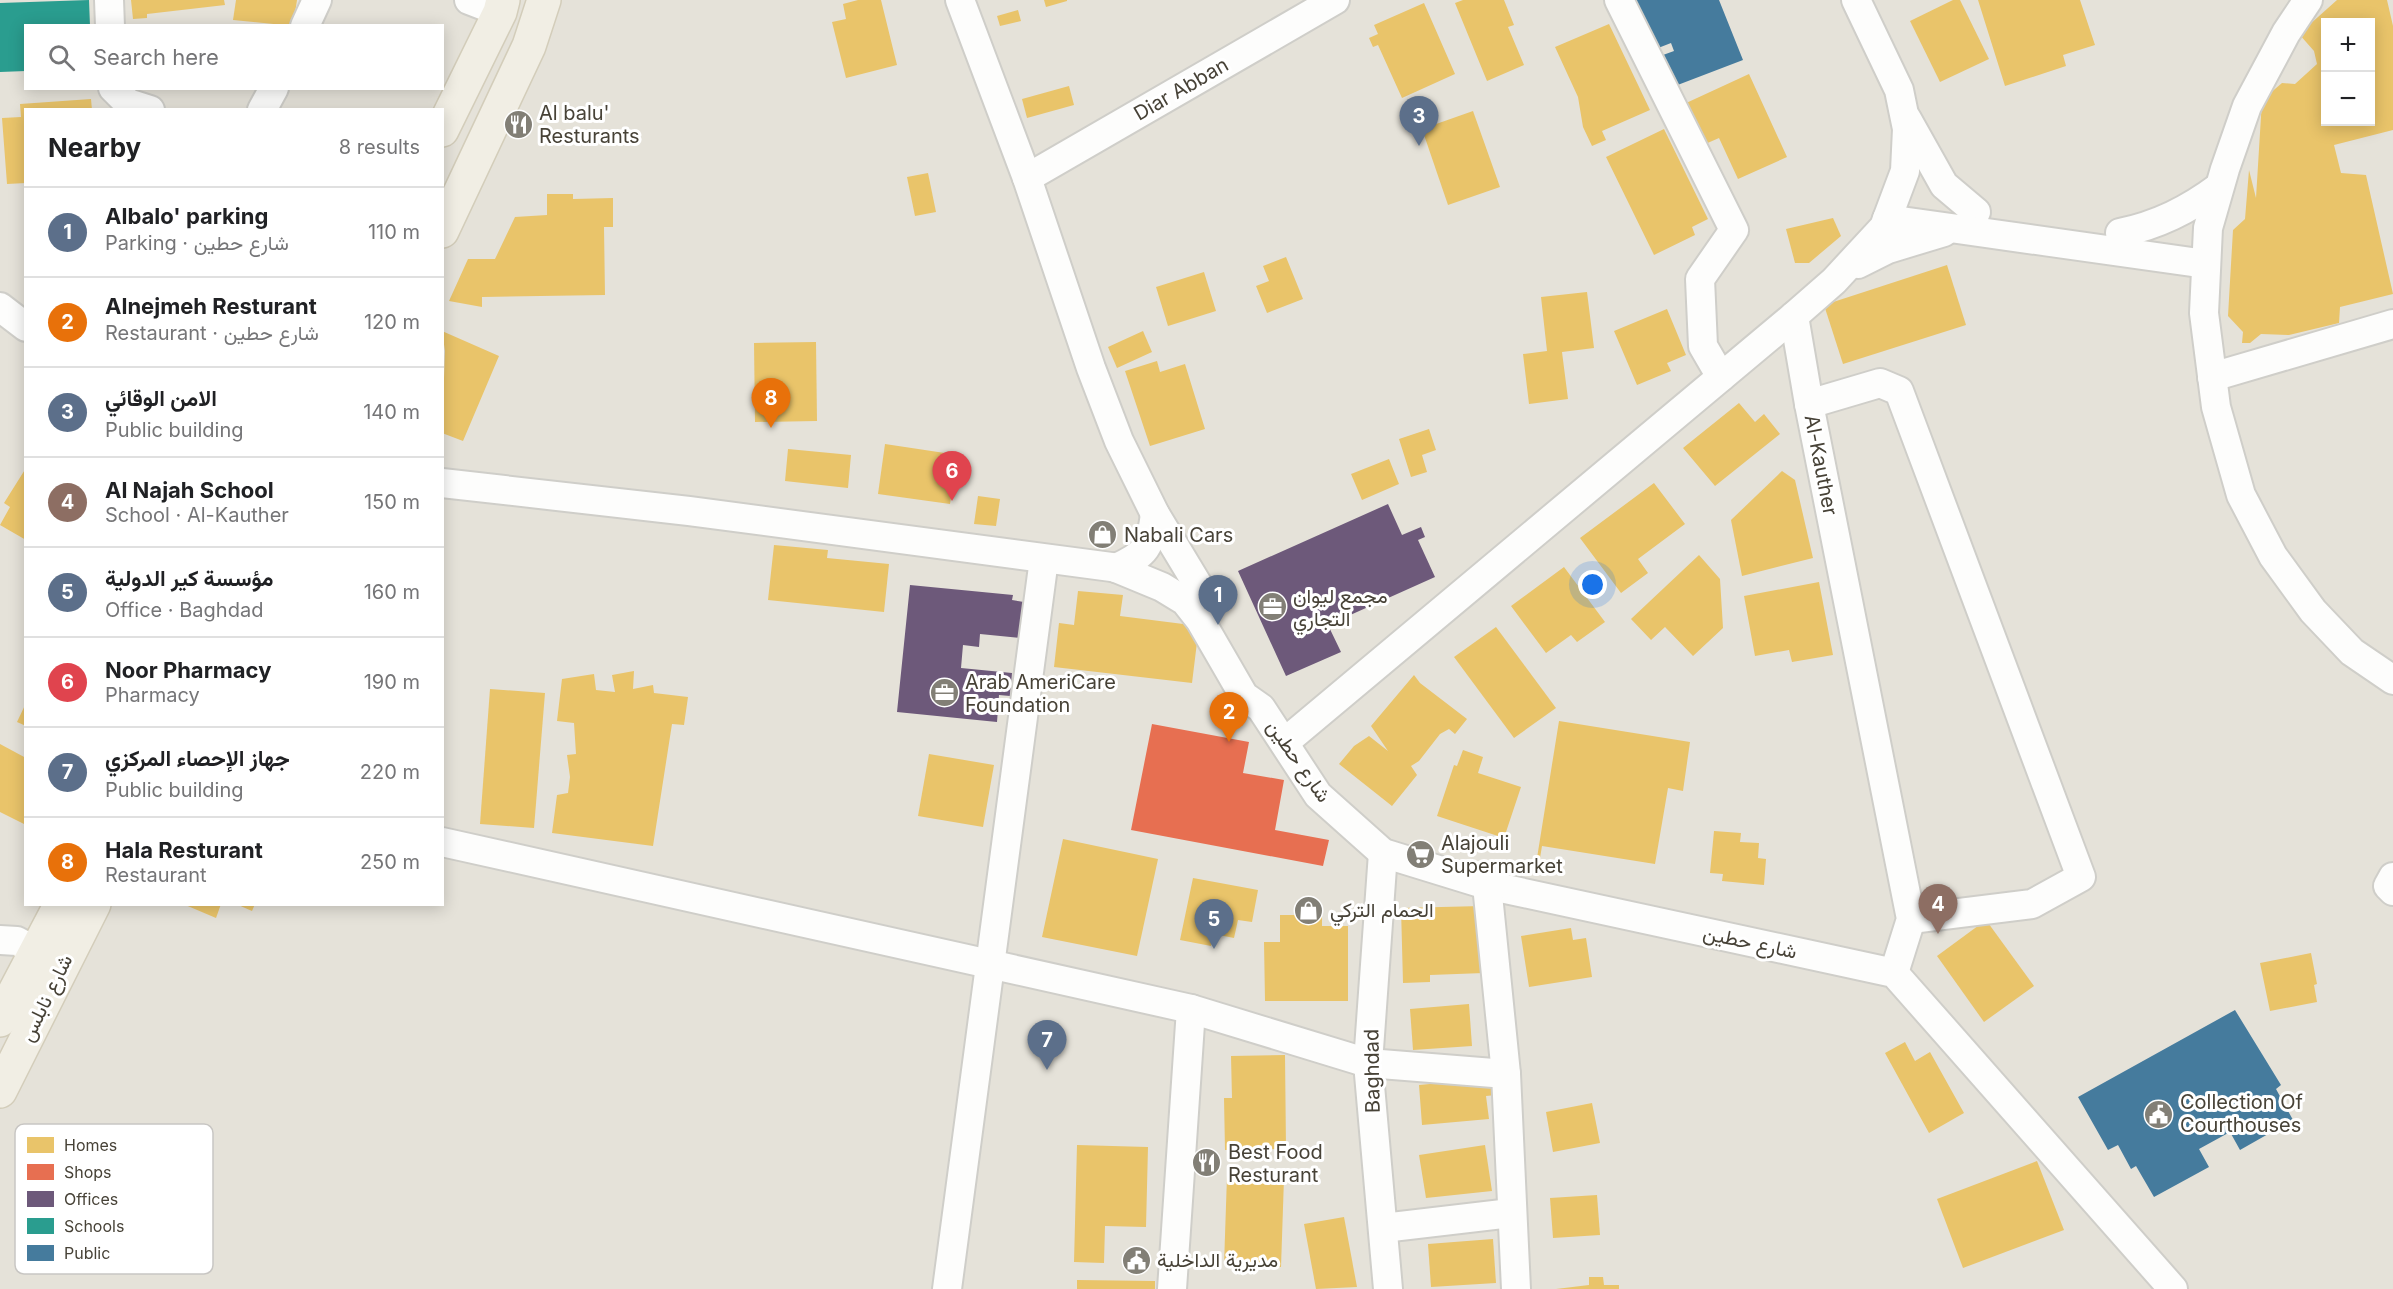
<!DOCTYPE html>
<meta charset="utf-8">
<style>
body{margin:0;font-family:Inter,Vazirmatn,sans-serif;background:#f2f2f2;color:#202124}
.controls{position:absolute;right:18px;top:18px;display:grid;overflow:hidden;border-radius:0px;box-shadow:0 3px 15px #0003}
.controls button{width:54px;height:54px;display:grid;place-items:center;padding:0;border:0;border-bottom:2px solid #e0e0e0;background:#fff;color:#202124;font:30px sans-serif}
.you{position:absolute;left:1593px;top:585px;width:21px;height:21px;margin:-15px;border:4px solid #fff;border-radius:50%;background:#1a73e8;box-shadow:0 0 0 9px #1a73e833}
.badge{display:grid;place-items:center;width:39px;height:39px;border-radius:50%;background:#827f76;color:#fff;font-size:20px;font-weight:700}
.pin{position:absolute;translate:-50% -50px;filter:drop-shadow(0 2px 3px #0008)}
.pin::after{content:'';position:absolute;top:32px;width:21px;height:18px;background:inherit;clip-path:polygon(0 0,100% 0,50% 100%)}
.list{margin:0;padding:0;list-style:none}
h2{display:flex;justify-content:space-between;align-items:center;height:78px;margin:0;padding:0 24px;font-size:26px}
h2 small{font-size:20px;font-weight:400;color:#757577}
.list li{display:grid;grid-template-columns:39px 1fr auto;gap:18px;align-items:center;box-sizing:border-box;height:90px;padding:0 24px;border-top:2px solid #e0e0e0}
.list b{display:block;font-size:22px;white-space:nowrap}
.list p{margin:0;font-size:20px;white-space:nowrap;color:#757577}
.list em{font-size:20px;font-style:normal;color:#757577}
.icon{flex:none;width:33px;height:33px;fill:none;stroke:currentColor;stroke-width:2;stroke-linecap:round;stroke-linejoin:round}
.map{position:relative;flex:none;width:2393px;height:1289px;overflow:hidden}
.search{position:absolute;background:#fff;box-shadow:0 3px 15px #0003;left:24px;top:24px;width:420px;height:66px;display:flex;align-items:center;gap:15px;box-sizing:border-box;padding:0 21px;border-radius:0px;color:#757577;font-size:22px}
.panel{position:absolute;background:#fff;box-shadow:0 3px 15px #0003;left:24px;top:108px;width:420px;height:798px;border-radius:0px}
.map>svg:first-child{display:block}
</style>
<div class="map">
<svg width="2393" height="1289" viewBox="0 0 2393 1289">
<rect width="100%" height="100%" fill="#f1f0ec"/>
<!-- residential -->
<path fill="#e5e2d9" fill-rule="evenodd" d="M0,0h2393v1289h-2393zM2326,22h44v100h-44zM26,26h416v62h-416zM26,110h416v794h-416z"/>
<!-- homes -->
<g fill="#e9c46a" fill-rule="evenodd">
<polygon points="131,0 224,0 225,5 147,14 147,18 133,19"/>
<polygon points="236,0 297,0 293,26 233,20"/>
<polygon points="858,0 881,0 897,65 846,78 832,22 846,19 843,4"/>
<polygon points="1044,0 1067,0 1067,1 1046,7"/>
<polygon points="1463,0 1504,0 1514,25 1508,27 1524,65 1487,81 1455,3"/>
<polygon points="1953,0 1960,0 1989,59 1940,82 1910,21"/>
<polygon points="1978,0 2080,0 2095,45 2063,55 2066,66 2005,86"/>
<path d="M2337,0h50l6,26v104l-59,15 7,28 25,2 27,119 -53,13 -1,16 -50,12 -28,-1 -11,9h-8l1,-11 -15,-16 5,-86 12,-11 4,-49 7,28 6,-98 20,-17 13,1 22,-20 -3,-13 -15,-17zM2326,22h44v100h-44z"/>
<polygon points="1424,3 1455,74 1402,98 1378,45 1373,47 1369,38 1378,34 1374,25"/>
<polygon points="1018,10 1021,21 1000,26 997,16"/>
<polygon points="1609,24 1650,110 1602,131 1606,140 1592,146 1583,127 1578,97 1555,47"/>
<polygon points="1749,74 1787,157 1738,179 1719,138 1703,145 1684,104"/>
<polygon points="1069,86 1074,105 1027,118 1022,99"/>
<polygon points="91,99 92,110 26,110 26,183 7,184 2,118 21,117 20,104"/>
<polygon points="1473,111 1500,187 1448,205 1422,129"/>
<polygon points="1664,129 1708,219 1692,227 1695,235 1654,255 1606,157"/>
<polygon points="928,173 936,212 915,216 907,177"/>
<polygon points="547,194 573,194 573,199 613,198 613,227 604,227 605,295 482,297 482,307 449,301 468,259 495,259 515,217 547,215"/>
<polygon points="1833,218 1841,236 1809,263 1795,263 1786,229"/>
<polygon points="1286,257 1303,299 1267,313 1256,286 1269,281 1263,266"/>
<polygon points="1947,265 1966,325 1843,364 1824,305"/>
<polygon points="1204,272 1216,311 1168,326 1156,287"/>
<polygon points="1587,292 1594,348 1562,352 1568,399 1529,404 1523,354 1547,351 1541,297"/>
<polygon points="1667,309 1686,355 1667,363 1671,371 1637,385 1614,331"/>
<polygon points="442,331 499,356 463,441 442,433 445,351"/>
<polygon points="1143,331 1152,352 1117,368 1108,347"/>
<polygon points="816,342 817,421 755,422 754,343"/>
<polygon points="1157,361 1160,372 1185,364 1205,429 1150,446 1125,371"/>
<polygon points="1739,403 1755,422 1764,414 1780,434 1715,486 1683,448"/>
<polygon points="1429,429 1436,450 1422,455 1427,472 1411,477 1399,439"/>
<polygon points="885,444 958,455 950,504 878,494"/>
<polygon points="788,449 851,455 848,488 785,481"/>
<polygon points="1389,459 1399,484 1362,500 1351,474"/>
<polygon points="26,468 26,540 0,525 10,507 4,503"/>
<polygon points="1782,471 1795,480 1813,558 1742,576 1731,520"/>
<polygon points="1654,483 1685,524 1638,559 1648,573 1621,593 1580,538"/>
<polygon points="978,496 1000,499 996,526 974,524"/>
<polygon points="774,545 828,550 827,558 889,564 884,612 768,600"/>
<polygon points="1699,555 1720,579 1723,628 1693,656 1665,627 1651,640 1631,619"/>
<polygon points="1564,567 1605,622 1577,642 1571,635 1546,653 1511,606"/>
<polygon points="1819,582 1833,655 1792,662 1789,650 1755,656 1744,596"/>
<polygon points="1078,591 1123,595 1120,616 1199,626 1192,683 1054,667 1059,623 1074,625"/>
<polygon points="1496,627 1556,708 1514,738 1454,657"/>
<polygon points="634,671 633,689 653,685 654,693 688,697 684,725 672,724 653,846 552,833 557,795 568,793 570,777 567,755 576,754 574,723 557,721 562,679 594,674 596,690 615,692 612,675"/>
<polygon points="1414,675 1420,683 1467,719 1455,734 1449,729 1440,734 1419,761 1411,766 1417,775 1392,806 1339,764 1354,746 1369,736 1388,751 1371,726"/>
<polygon points="490,689 545,693 534,828 480,824"/>
<polygon points="26,703 26,726 17,722"/>
<polygon points="1559,721 1690,742 1683,791 1668,788 1655,864 1542,846 1540,858 1537,858"/>
<polygon points="0,744 26,758 26,825 0,812"/>
<polygon points="1463,750 1483,757 1478,773 1521,787 1504,838 1437,816 1454,765 1457,766"/>
<polygon points="929,754 994,765 983,827 918,816"/>
<polygon points="1714,831 1741,833 1740,842 1759,843 1758,858 1766,859 1764,885 1722,881 1723,874 1710,873"/>
<polygon points="1063,839 1158,859 1137,956 1042,937"/>
<polygon points="1193,878 1258,890 1252,922 1238,920 1234,938 1214,934 1211,946 1180,940"/>
<polygon points="183,904 221,904 216,918"/>
<polygon points="236,904 255,904 252,911"/>
<polygon points="1482,906 1484,973 1430,975 1430,982 1403,983 1401,908"/>
<polygon points="1280,915 1322,915 1322,926 1348,926 1348,1001 1265,1001 1264,942 1280,942"/>
<polygon points="1986,920 2034,986 1984,1022 1937,956"/>
<polygon points="1571,928 1573,940 1586,938 1592,977 1529,987 1521,936"/>
<polygon points="2311,953 2317,984 2314,985 2317,1002 2270,1011 2260,963"/>
<polygon points="1469,1004 1472,1046 1413,1050 1410,1009"/>
<polygon points="1905,1042 1915,1061 1930,1052 1964,1113 1929,1133 1885,1053"/>
<polygon points="1285,1055 1286,1149 1225,1150 1224,1098 1232,1098 1231,1056"/>
<polygon points="1495,1078 1496,1095 1486,1096 1489,1119 1422,1125 1419,1085"/>
<polygon points="1592,1103 1600,1143 1553,1152 1546,1112"/>
<polygon points="1077,1145 1148,1147 1146,1227 1105,1226 1104,1263 1074,1262"/>
<polygon points="1485,1145 1492,1191 1426,1198 1419,1155"/>
<polygon points="2037,1161 2064,1230 1963,1268 1937,1199"/>
<polygon points="1227,1176 1284,1178 1281,1267 1224,1265"/>
<polygon points="1597,1195 1600,1235 1553,1238 1550,1198"/>
<polygon points="1344,1217 1357,1287 1316,1289 1304,1224"/>
<polygon points="1493,1239 1496,1283 1431,1287 1428,1244"/>
<polygon points="1589,1277 1603,1277 1604,1285 1619,1285 1619,1289 1556,1289 1589,1285"/>
<polygon points="1077,1280 1155,1281 1155,1289 1077,1289"/>
</g>
<!-- shops -->
<polygon fill="#e76f51" points="1152,724 1249,742 1243,773 1284,780 1275,830 1329,840 1323,866 1131,830"/>
<!-- offices -->
<g fill="#6d597a">
<polygon points="1388,504 1402,535 1421,527 1425,537 1418,540 1435,577 1328,625 1341,652 1286,676 1238,571"/>
<polygon points="910,585 1013,595 1012,600 1024,602 1021,638 980,634 979,647 963,645 961,668 1012,673 1010,696 999,695 997,722 897,712"/>
</g>
<!-- schools -->
<polygon fill="#2a9d8f" points="89,0 90,26 26,26 26,71 0,72 0,3"/>
<!-- public -->
<g fill="#457b9d">
<polygon points="1633,0 1719,0 1743,60 1675,86 1663,55 1674,51 1671,43 1653,50"/>
<polygon points="2235,1010 2281,1085 2276,1089 2293,1120 2240,1150 2230,1132 2199,1149 2209,1167 2154,1197 2136,1166 2131,1169 2118,1145 2108,1150 2078,1097"/>
</g>
<g fill="none" stroke-linecap="round" stroke-linejoin="round">
<defs>
<g id="minor">
<polyline points="109,0 110,26"/>
<polyline points="469,0 500,12"/>
<polyline points="960,0 1027,178 1091,368 1119,441 1155,514 1201,590"/>
<polyline points="1619,0 1734,230 1700,279 1703,346 1721,377"/>
<polyline points="2308,0 2286,33 2247,106 2225,169 2208,228 2204,313 2216,407 2241,495 2273,556 2313,611 2352,652 2393,680"/>
<polyline points="305,26 317,0"/>
<polyline points="113,88 128,103 150,110"/>
<polyline points="262,110 274,88"/>
<polyline points="1907,119 1944,185 1976,212"/>
<polyline points="1027,178 1335,0"/>
<polyline points="1887,219 2206,264"/>
<path d="M2120,233c38,-8 68,-23 99,-46"/>
<polyline points="1858,264 1888,249 1944,232"/>
<polyline points="0,307 26,327"/>
<polyline points="1794,316 1809,404 1911,919 1894,973"/>
<polyline points="2212,377 2393,324"/>
<polyline points="1809,404 1880,383 1899,391 2081,877 2032,904 1911,919"/>
<polyline points="442,483 689,511 1134,570"/>
<polyline points="1116,568 1162,587 1185,601 1200,620 1244,696 1261,708 1318,795 1383,853 1487,885 1894,973 2173,1289"/>
<path d="M1116,568c30,-13 35,-22 39,-54"/>
<polyline points="1285,742 1794,316 1834,281 1884,227 1905,171 1907,129 1899,90 1856,0"/>
<polyline points="442,842 1191,1009 1368,1063 1506,1074"/>
<polyline points="1383,853 1368,1063 1388,1289"/>
<polyline points="2393,877 2388,886 2393,891"/>
<polyline points="1487,885 1506,1074 1516,1289"/>
<polyline points="0,940 17,941 56,962"/>
<polyline points="1383,1228 1511,1213"/>
<polyline points="947,1289 1044,559"/>
<polyline points="1172,1289 1191,1009"/>
</g>
<g id="major">
<polyline points="442,130 500,12 503,0"/>
<polyline points="442,231 529,46 544,0"/>
<polyline points="0,1020 61,904"/>
<polyline points="0,1091 94,904"/>
</g>
</defs>
<!-- minor casing -->
<use href="#minor" stroke="#cfcec9" stroke-width="32"/>
<!-- major casing -->
<use href="#major" stroke="#d3cdba" stroke-width="36"/>
<!-- minor -->
<use href="#minor" stroke="#fdfdfc" stroke-width="28"/>
<!-- major -->
<use href="#major" stroke="#f1eee4" stroke-width="33"/>
</g>
<!-- icons -->
<defs>
<symbol id="restaurant-disc" viewBox="-11 -11 22 22"><circle r="9.5" fill="#827f76" stroke="#fff"/><path d="M-5-6h1v4h1v-4h1v4h1v-4h1v5L-1.5 .5V6h-2V.5L-5-1ZM5-6V6H3V1.5H1.5Q1.5-4 5-6Z" fill="#fff"/></symbol>
<symbol id="shop-disc" viewBox="-11 -11 22 22"><circle r="9.5" fill="#827f76" stroke="#fff"/><path d="M-5-2.5h2.3a2.7 3.5 0 0 1 5.4 0H5L5.5 6h-11ZM-1.5-2.5h3a1.5 2.3 0 0 0-3 0Z" fill="#fff"/></symbol>
<symbol id="office-disc" viewBox="-11 -11 22 22"><circle r="9.5" fill="#827f76" stroke="#fff"/><path d="M-6-3h4V-5.5h4V-3h4V5H-6ZM-1-4.5V-3h2v-1.5ZM-6 0V1H6V0Z" fill="#fff"/></symbol>
<symbol id="supermarket-disc" viewBox="-11 -11 22 22"><circle r="9.5" fill="#827f76" stroke="#fff"/><path d="M-6-5.5h2.5l.6 2H6L4.5 2H-2.5L-4.4-4H-6ZM-1.5 3.2a1.3 1.3 0 1 0 .1 0ZM3 3.2a1.3 1.3 0 1 0 .1 0Z" fill="#fff"/></symbol>
<symbol id="civic-disc" viewBox="-11 -11 22 22"><circle r="9.5" fill="#827f76" stroke="#fff"/><path d="M-.6-6.5H3V-4.5H.6V-3L4-1V1h2V6H-6V1h2V-1L-.6-3ZM-1.2 2.5V6h2.4V2.5Z" fill="#fff"/></symbol>
</defs>
<g fill-rule="evenodd">
<use href="#restaurant-disc" x="502" y="108" width="33" height="33"/>
<use href="#shop-disc" x="1086" y="518" width="33" height="33"/>
<use href="#office-disc" x="1256" y="590" width="33" height="33"/>
<use href="#office-disc" x="928" y="676" width="33" height="33"/>
<use href="#supermarket-disc" x="1404" y="838" width="33" height="33"/>
<use href="#shop-disc" x="1292" y="894" width="33" height="33"/>
<use href="#civic-disc" x="2142" y="1098" width="33" height="33"/>
<use href="#restaurant-disc" x="1190" y="1146" width="33" height="33"/>
<use href="#civic-disc" x="1120" y="1244" width="33" height="33"/>
</g>
<g text-anchor="middle" dominant-baseline="central" stroke-width="6" stroke-linejoin="round" paint-order="stroke">
<!-- street labels -->
<g font-size="20" fill="#474237" stroke="#fff">
<text transform="translate(1181 89) rotate(-30)">Diar Abban</text>
<text transform="translate(1821 465) rotate(79)">Al-Kauther</text>
<text transform="translate(1299 761) rotate(55)">شارع حطين</text>
<text transform="translate(1750 942) rotate(12)">شارع حطين</text>
<text transform="translate(46 998) rotate(-64)">شارع نابلس</text>
<text transform="translate(1372 1071) rotate(-91)">Baghdad</text>
</g>
<!-- poi labels -->
<g font-size="20" fill="#474237" stroke="#fff" text-anchor="start">
<text x="539" y="113">Al balu'<tspan x="539" dy="23">Resturants</tspan></text>
<text x="1124" y="535">Nabali Cars</text>
<text x="1293" y="596">مجمع ليوان<tspan x="1293" dy="23">التجاري</tspan></text>
<text x="965" y="682">Arab AmeriCare<tspan x="965" dy="23">Foundation</tspan></text>
<text x="1441" y="843">Alajouli<tspan x="1441" dy="23">Supermarket</tspan></text>
<text x="1330" y="910">الحمام التركي</text>
<text x="2180" y="1102">Collection Of<tspan x="2180" dy="23">Courthouses</tspan></text>
<text x="1228" y="1152">Best Food<tspan x="1228" dy="23">Resturant</tspan></text>
<text x="1157" y="1260">مديرية الداخلية</text>
</g>
</g>
<!-- legend -->
<rect x="15" y="1124" width="198" height="150" rx="9" fill="#fff" stroke="#c8c6c3" stroke-width="1.5"/>
<rect x="27" y="1137" width="27" height="16" fill="#e9c46a"/>
<rect x="27" y="1164" width="27" height="16" fill="#e76f51"/>
<rect x="27" y="1191" width="27" height="16" fill="#6d597a"/>
<rect x="27" y="1218" width="27" height="16" fill="#2a9d8f"/>
<rect x="27" y="1245" width="27" height="16" fill="#457b9d"/>
<g font-size="16" fill="#474237">
<text x="64" y="1151">Homes</text>
<text x="64" y="1178">Shops</text>
<text x="64" y="1205">Offices</text>
<text x="64" y="1232">Schools</text>
<text x="64" y="1259">Public</text>
</g>
</svg>
<div class="controls">
<button>+</button>
<button>−</button>
</div>
<div class="you"></div>
<div class="pin badge" style="left:1218px;top:625px;background:#5c6f8a">1</div>
<div class="pin badge" style="left:1229px;top:742px;background:#e8710a">2</div>
<div class="pin badge" style="left:1419px;top:146px;background:#5c6f8a">3</div>
<div class="pin badge" style="left:1938px;top:934px;background:#8d6e63">4</div>
<div class="pin badge" style="left:1214px;top:949px;background:#5c6f8a">5</div>
<div class="pin badge" style="left:952px;top:501px;background:#e0444e">6</div>
<div class="pin badge" style="left:1047px;top:1070px;background:#5c6f8a">7</div>
<div class="pin badge" style="left:771px;top:428px;background:#e8710a">8</div>
<div class="search"><svg class="icon" aria-label="search" viewBox="0 0 24 24"><circle cx="10" cy="10" r="6"/><path d="M15 15l6 6"/></svg>Search here</div>
<section class="panel">
<h2>Nearby<small>8 results</small></h2>
<ul class="list">
<li><span class="badge" style="background:#5c6f8a">1</span><div><b>Albalo' parking</b><p>Parking · شارع حطين</p></div><em>110 m</em></li>
<li><span class="badge" style="background:#e8710a">2</span><div><b>Alnejmeh Resturant</b><p>Restaurant · شارع حطين</p></div><em>120 m</em></li>
<li><span class="badge" style="background:#5c6f8a">3</span><div><b>الامن الوقائي</b><p>Public building</p></div><em>140 m</em></li>
<li><span class="badge" style="background:#8d6e63">4</span><div><b>Al Najah School</b><p>School · Al-Kauther</p></div><em>150 m</em></li>
<li><span class="badge" style="background:#5c6f8a">5</span><div><b>مؤسسة كير الدولية</b><p>Office · Baghdad</p></div><em>160 m</em></li>
<li><span class="badge" style="background:#e0444e">6</span><div><b>Noor Pharmacy</b><p>Pharmacy</p></div><em>190 m</em></li>
<li><span class="badge" style="background:#5c6f8a">7</span><div><b>جهاز الإحصاء المركزي</b><p>Public building</p></div><em>220 m</em></li>
<li><span class="badge" style="background:#e8710a">8</span><div><b>Hala Resturant</b><p>Restaurant</p></div><em>250 m</em></li>
</ul>
</section>
</div>
